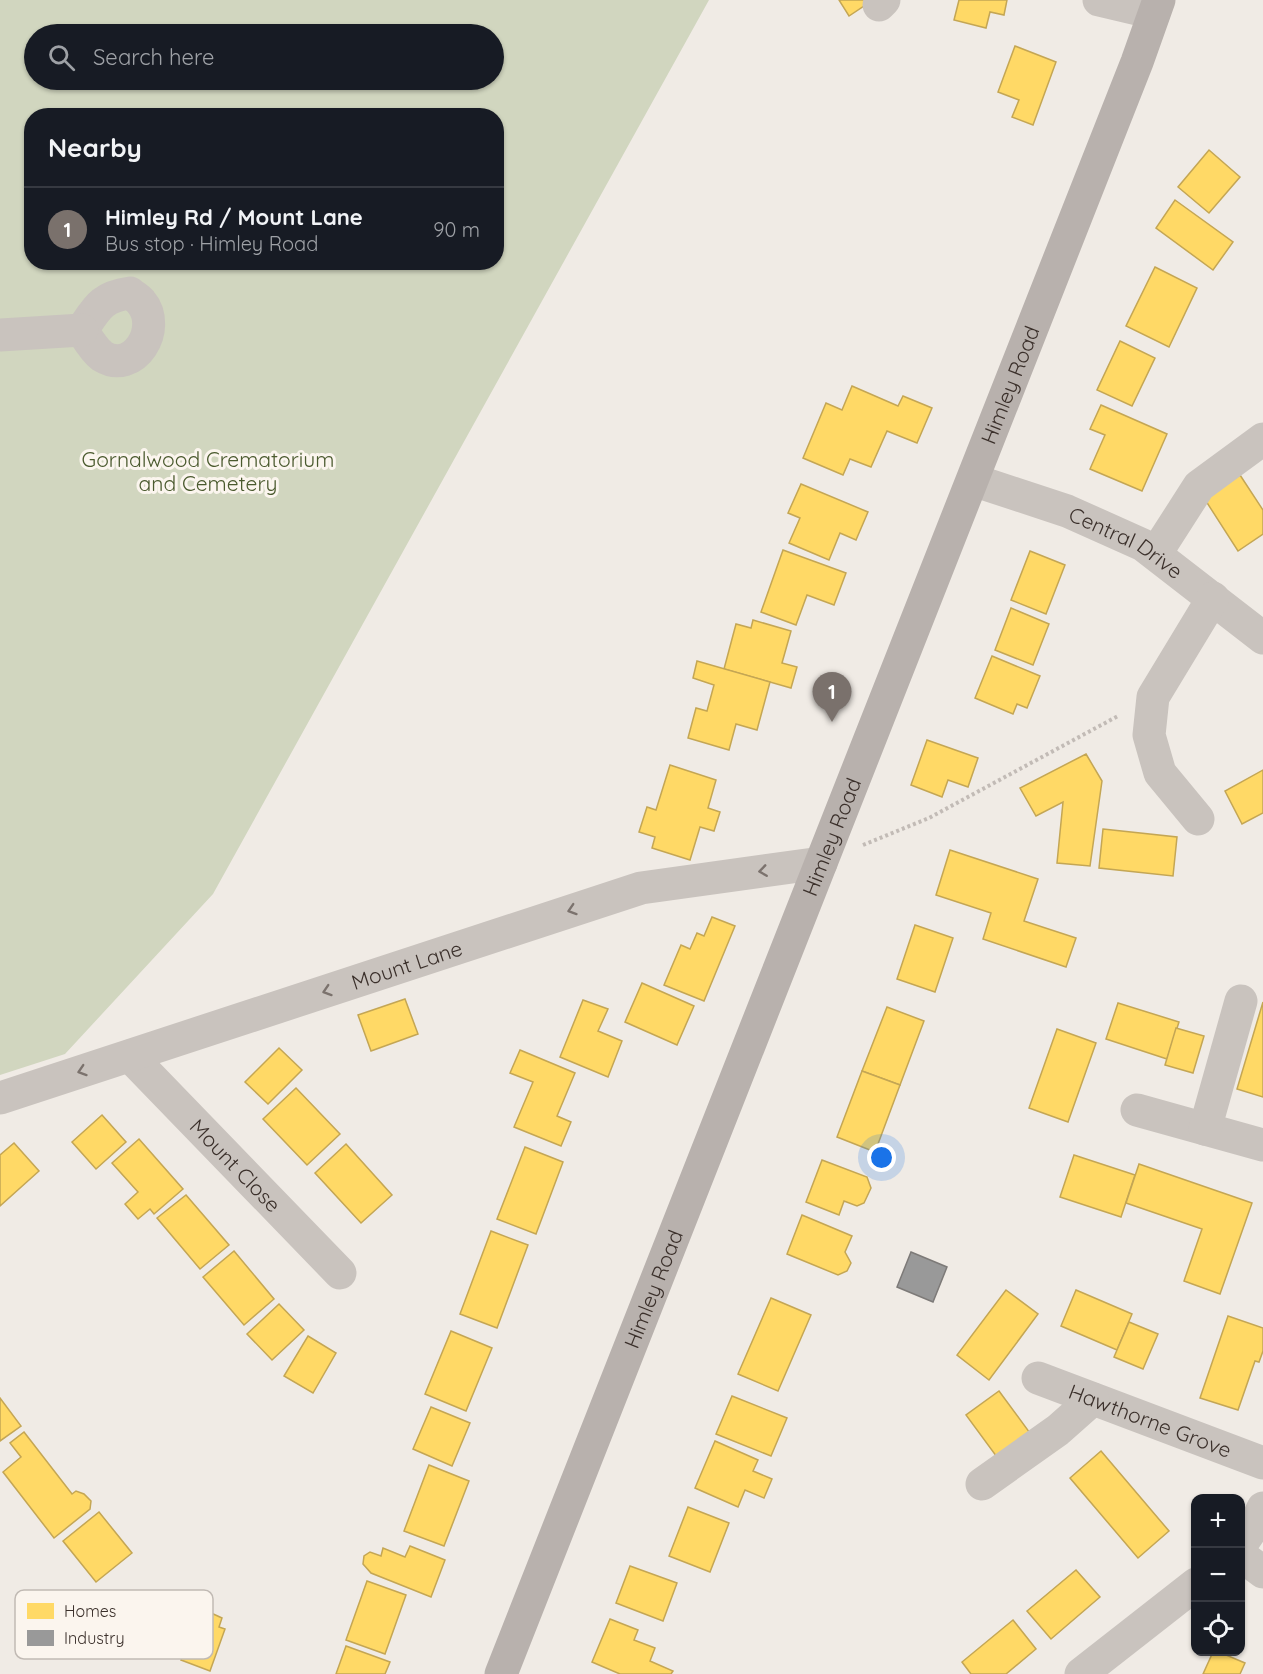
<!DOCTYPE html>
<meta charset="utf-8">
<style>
body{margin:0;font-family:Quicksand,sans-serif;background:#20242c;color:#f1f3f6}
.controls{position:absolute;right:18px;bottom:18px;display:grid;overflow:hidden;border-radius:12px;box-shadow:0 2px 4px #0004}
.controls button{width:54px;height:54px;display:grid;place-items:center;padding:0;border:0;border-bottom:2px solid #363941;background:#171b24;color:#f1f3f6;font:30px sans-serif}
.you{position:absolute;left:882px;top:1158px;width:21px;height:21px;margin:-15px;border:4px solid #fff;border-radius:50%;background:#1a73e8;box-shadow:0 0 0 9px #1a73e833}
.badge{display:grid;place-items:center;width:39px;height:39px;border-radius:50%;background:#7a716c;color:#fff;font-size:20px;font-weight:700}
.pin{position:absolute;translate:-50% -50px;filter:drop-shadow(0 2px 3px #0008)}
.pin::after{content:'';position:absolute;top:32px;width:21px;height:18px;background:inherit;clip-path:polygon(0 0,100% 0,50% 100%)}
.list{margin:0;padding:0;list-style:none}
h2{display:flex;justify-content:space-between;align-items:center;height:78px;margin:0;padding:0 24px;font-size:26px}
h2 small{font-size:20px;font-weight:400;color:#9ea1a6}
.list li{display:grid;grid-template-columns:39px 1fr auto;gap:18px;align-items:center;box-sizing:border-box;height:84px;padding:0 24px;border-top:2px solid #363941}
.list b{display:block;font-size:22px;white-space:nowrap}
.list p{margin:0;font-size:20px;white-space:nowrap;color:#9ea1a6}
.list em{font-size:20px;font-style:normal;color:#9ea1a6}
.icon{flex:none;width:33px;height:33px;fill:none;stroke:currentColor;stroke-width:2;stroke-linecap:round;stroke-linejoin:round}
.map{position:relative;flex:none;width:1263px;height:1674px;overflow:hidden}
.search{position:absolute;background:#171b24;box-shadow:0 2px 4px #0004;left:24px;top:24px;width:480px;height:66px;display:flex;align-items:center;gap:15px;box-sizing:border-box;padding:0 21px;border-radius:33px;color:#9ea1a6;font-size:22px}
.panel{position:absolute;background:#171b24;box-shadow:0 2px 4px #0004;left:24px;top:108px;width:480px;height:162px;border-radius:24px}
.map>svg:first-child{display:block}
</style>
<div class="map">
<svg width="1263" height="1674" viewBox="0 0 1263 1674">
<rect width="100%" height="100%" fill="#f0ebe5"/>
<!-- green -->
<path fill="#d1d6bf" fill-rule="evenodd" d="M0,0h709l-496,894 -148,160 -65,21zM34,34h460v46h-460zM32,116h464v146h-464z"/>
<!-- homes -->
<g fill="#ffd966" stroke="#c4a654" stroke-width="1.5">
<polygon points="839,0 873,0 849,16"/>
<polygon points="959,0 1007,0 1004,15 990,12 986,28 954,20"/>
<polygon points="1015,46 1056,62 1033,125 1012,117 1019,100 998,92"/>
<polygon points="1209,150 1240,177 1209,213 1178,187"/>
<polygon points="1175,200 1233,242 1213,270 1156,228"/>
<polygon points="1155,267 1197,288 1169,347 1126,326"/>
<polygon points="1120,341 1155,358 1132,406 1097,390"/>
<polygon points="852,386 898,406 903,396 932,408 917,443 887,431 871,467 850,459 843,475 803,458 826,403 842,410"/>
<polygon points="1101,405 1167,434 1142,491 1090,469 1105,435 1090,429"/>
<polygon points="1240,475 1263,510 1263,534 1238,551 1204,498"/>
<polygon points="801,484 868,512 856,540 840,533 829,560 789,543 800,518 788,513"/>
<polygon points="783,550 846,573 834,605 807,595 796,625 761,612"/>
<polygon points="1030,551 1065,565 1046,614 1011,600"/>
<polygon points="1011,608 1049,624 1033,665 995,650"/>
<polygon points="753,620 791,631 782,663 797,667 791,688 724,669 736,624 751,628"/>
<polygon points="992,656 1040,676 1027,708 1017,704 1013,714 975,698"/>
<polygon points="697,661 770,682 757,730 736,724 729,750 688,738 696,708 707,711 714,685 693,678"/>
<polygon points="927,740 978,758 968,787 948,780 942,797 911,785"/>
<polygon points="1086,754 1102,781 1090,866 1057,863 1063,802 1036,816 1020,788"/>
<polygon points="670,765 716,780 708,808 720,812 714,831 700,827 690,860 652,848 655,837 639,832 647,807 656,810"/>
<polygon points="1263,770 1263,813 1242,824 1225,791"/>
<polygon points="1103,829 1177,837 1173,876 1099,868"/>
<polygon points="950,850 1038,879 1024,921 1076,938 1066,967 983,939 991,913 936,895"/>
<polygon points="712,917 735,926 704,1001 664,985 681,945 690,949 697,933 704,936"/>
<polygon points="915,925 953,938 935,992 897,979"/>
<polygon points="642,983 694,1006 677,1045 625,1022"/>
<polygon points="405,999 418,1034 371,1051 358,1015"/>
<polygon points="583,1000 608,1009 598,1031 622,1041 608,1077 560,1057"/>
<polygon points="1263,1002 1263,1097 1237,1089"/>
<polygon points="1118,1003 1179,1022 1167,1059 1106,1039"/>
<polygon points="887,1007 924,1021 900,1085 862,1071"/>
<polygon points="1176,1028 1204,1036 1193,1073 1165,1065"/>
<polygon points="1057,1029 1096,1043 1068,1122 1029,1108"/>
<polygon points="279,1048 302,1070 268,1104 245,1082"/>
<polygon points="520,1050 575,1073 557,1116 571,1122 561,1146 514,1127 533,1082 510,1073"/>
<polygon points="862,1071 900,1085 875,1152 837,1137"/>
<polygon points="296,1088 340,1134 307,1165 263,1119"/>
<polygon points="102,1115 126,1142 96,1169 72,1142"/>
<polygon points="139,1139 183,1189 154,1214 150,1209 138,1219 125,1204 138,1192 112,1163"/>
<polygon points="14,1143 39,1171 0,1206 0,1155"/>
<polygon points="346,1144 392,1195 361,1223 315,1173"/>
<polygon points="525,1147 563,1162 536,1234 497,1219"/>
<polygon points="1074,1155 1135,1175 1121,1217 1060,1197"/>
<polygon points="822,1160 867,1177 871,1188 864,1203 857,1206 844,1201 839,1215 806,1202"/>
<polygon points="1139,1164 1252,1203 1220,1294 1184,1281 1202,1229 1126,1203"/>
<polygon points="186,1195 229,1245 200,1269 157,1218"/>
<polygon points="802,1215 852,1236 845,1252 851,1263 847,1271 838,1275 787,1254"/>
<polygon points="491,1231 528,1245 497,1328 460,1314"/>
<polygon points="234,1251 274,1299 244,1325 203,1277"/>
<polygon points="1006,1290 1038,1314 989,1380 957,1355"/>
<polygon points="1076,1290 1132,1314 1117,1350 1061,1326"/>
<polygon points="771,1298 811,1315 778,1391 738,1374"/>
<polygon points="279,1304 304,1330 272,1360 247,1334"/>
<polygon points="1228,1316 1263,1328 1263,1351 1259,1362 1255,1361 1238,1410 1200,1398"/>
<polygon points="1129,1322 1158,1334 1143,1369 1114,1357"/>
<polygon points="451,1331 492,1348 466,1411 425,1394"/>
<polygon points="308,1336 336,1353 313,1393 284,1376"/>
<polygon points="999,1391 1038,1444 1005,1468 966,1415"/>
<polygon points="732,1396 787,1418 771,1456 716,1434"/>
<polygon points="0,1398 21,1426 0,1441"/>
<polygon points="431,1407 470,1423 452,1466 413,1449"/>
<polygon points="24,1432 72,1494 76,1491 84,1494 91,1501 90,1509 54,1538 3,1472 21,1457 10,1443"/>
<polygon points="715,1441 758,1460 753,1471 772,1479 764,1498 745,1490 738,1507 695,1488"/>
<polygon points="1101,1451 1169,1531 1138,1558 1070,1478"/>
<polygon points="429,1465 469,1481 444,1546 404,1531"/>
<polygon points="688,1507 729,1523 710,1572 669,1556"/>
<polygon points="99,1512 132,1553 96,1582 63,1541"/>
<polygon points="410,1546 445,1560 431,1597 371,1573 363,1564 364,1556 370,1552 381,1556 383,1548 405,1557"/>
<polygon points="630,1566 677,1583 663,1621 616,1603"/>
<polygon points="1076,1570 1100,1597 1051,1639 1027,1611"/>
<polygon points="367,1581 406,1595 385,1654 346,1640"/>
<polygon points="146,1600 205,1621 209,1612 222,1618 219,1627 225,1629 210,1671 181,1660 185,1650 135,1632"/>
<polygon points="610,1619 638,1630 634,1640 655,1648 650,1661 673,1671 671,1674 620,1674 592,1662"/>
<polygon points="1013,1620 1036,1649 1006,1674 971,1674 962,1662"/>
<polygon points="346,1646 390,1662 385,1674 336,1674"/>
<polygon points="1213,1652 1219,1652 1245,1663 1240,1674 1203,1674"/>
</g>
<!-- industry -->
<polygon fill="#999" stroke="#7d7a78" stroke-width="1.5" points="911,1252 947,1267 933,1302 897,1287"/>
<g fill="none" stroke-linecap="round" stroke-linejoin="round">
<!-- path -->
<polyline stroke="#c2bbb6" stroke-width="4" stroke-dasharray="3 3" stroke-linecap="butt" points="863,845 929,818 1118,716"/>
<!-- minor -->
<g stroke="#c9c3be" stroke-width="33">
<polyline points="1099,0 1154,13"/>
<polyline points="879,5 884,0"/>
<path d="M130,293c3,3 8,5 11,9 22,26 -7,74 -39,54 -8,-6 -15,-18 -20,-26 15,-22 19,-33 48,-37z"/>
<polyline points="0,335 82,330"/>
<path id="s1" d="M973,480l94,31 76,34 120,93"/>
<polyline points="1156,553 1199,486 1263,439"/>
<polyline points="1198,819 1160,773 1149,735 1153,697 1213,598"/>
<path id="s2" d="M130,1056l210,217"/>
<path id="s3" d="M0,1098l641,-210 180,-25"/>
<polyline points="1137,1110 1263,1145"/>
<polyline points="1205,1129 1241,1001"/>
<path id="s4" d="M1038,1378l225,85"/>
<polyline points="982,1484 1058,1430 1093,1399"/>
<polyline points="1240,1546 1256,1523 1263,1508"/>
<polyline points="1240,1555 1263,1572"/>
<polyline points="1081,1674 1196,1584"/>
</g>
<!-- major -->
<path stroke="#b8b1ad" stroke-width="33" id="s5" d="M501,1674l636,-1612 22,-62"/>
</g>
<!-- one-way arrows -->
<defs><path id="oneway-chevron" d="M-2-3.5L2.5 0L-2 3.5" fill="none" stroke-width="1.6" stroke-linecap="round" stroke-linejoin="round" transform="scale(1.5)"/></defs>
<g stroke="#7b726d">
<use href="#oneway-chevron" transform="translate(763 871) rotate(172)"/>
<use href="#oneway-chevron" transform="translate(572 910) rotate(162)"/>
<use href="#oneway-chevron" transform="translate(327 991) rotate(162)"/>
<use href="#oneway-chevron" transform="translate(82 1071) rotate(162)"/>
</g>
<g text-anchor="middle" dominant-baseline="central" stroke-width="6" stroke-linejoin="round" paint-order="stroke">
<!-- street labels -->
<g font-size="21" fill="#3b302b" stroke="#fbf5ee">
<text stroke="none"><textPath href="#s5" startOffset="1386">Himley Road</textPath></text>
<text stroke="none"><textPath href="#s1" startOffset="166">Central Drive</textPath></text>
<text stroke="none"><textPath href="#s5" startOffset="900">Himley Road</textPath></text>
<text stroke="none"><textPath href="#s3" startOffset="428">Mount Lane</textPath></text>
<text stroke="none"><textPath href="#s2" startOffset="152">Mount Close</textPath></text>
<text stroke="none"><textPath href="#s5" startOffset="414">Himley Road</textPath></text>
<text stroke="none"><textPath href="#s4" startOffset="120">Hawthorne Grove</textPath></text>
</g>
<!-- park labels -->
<g font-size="21" fill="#4a5a2e" stroke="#fbf5ee">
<text x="208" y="459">Gornalwood Crematorium<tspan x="208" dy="24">and Cemetery</tspan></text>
</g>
</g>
<!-- legend -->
<rect x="15" y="1590" width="198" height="69" rx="9" fill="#fbf5ee" stroke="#c1bab4" stroke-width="1.5"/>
<rect x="27" y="1603" width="27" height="16" fill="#ffd966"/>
<rect x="27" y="1630" width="27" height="16" fill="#999"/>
<g font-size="16" fill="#3b302b">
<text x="64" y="1617">Homes</text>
<text x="64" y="1644">Industry</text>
</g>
</svg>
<div class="controls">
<button>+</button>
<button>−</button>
<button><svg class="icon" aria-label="locate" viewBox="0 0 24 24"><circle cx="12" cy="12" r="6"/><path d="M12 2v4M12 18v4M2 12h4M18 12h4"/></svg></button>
</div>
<div class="you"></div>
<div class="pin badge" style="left:832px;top:722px">1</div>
<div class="search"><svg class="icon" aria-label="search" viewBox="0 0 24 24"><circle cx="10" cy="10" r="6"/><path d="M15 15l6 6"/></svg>Search here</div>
<section class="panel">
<h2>Nearby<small></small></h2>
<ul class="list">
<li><span class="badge">1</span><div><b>Himley Rd / Mount Lane</b><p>Bus stop · Himley Road</p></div><em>90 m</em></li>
</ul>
</section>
</div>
